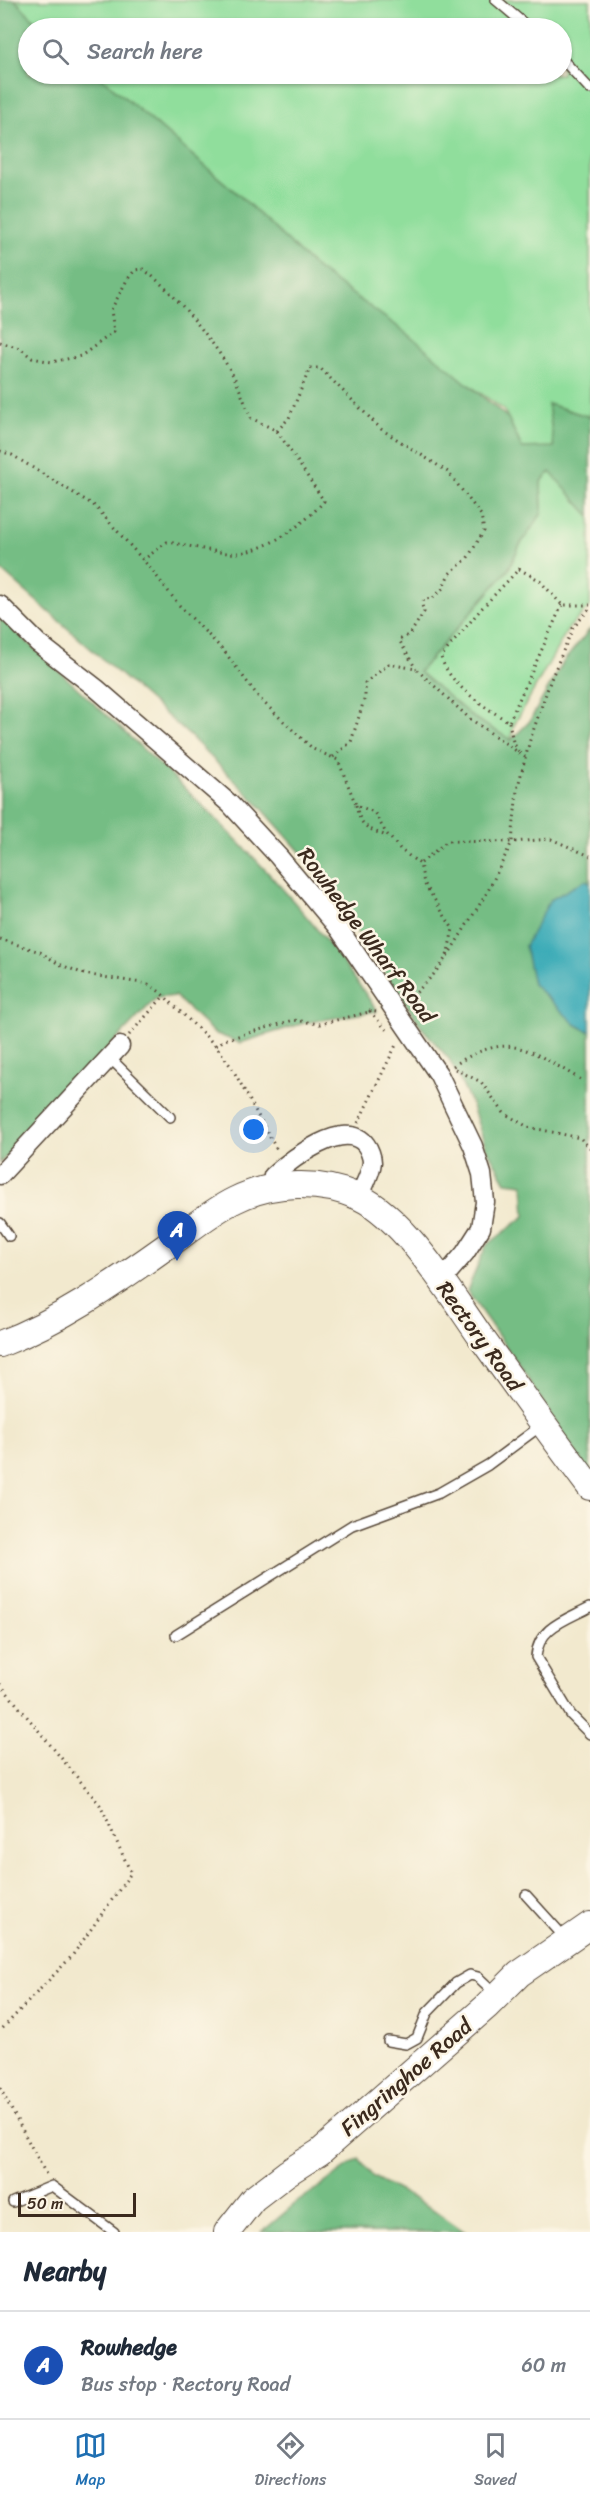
<!DOCTYPE html>
<meta charset="utf-8">
<style>
body{margin:0;font-family:Sriracha,sans-serif;background:#f2f2f3;color:#1f2937}
.scale{position:absolute;left:18px;bottom:15px;width:118px;box-sizing:border-box;padding-left:6px;border:3px solid #3b2a1e;border-top:0;font-size:16px;line-height:21px;white-space:nowrap;color:#3b2a1e;-webkit-text-stroke:4px #fcf5e5;paint-order:stroke}
.you{position:absolute;left:254px;top:1130px;width:21px;height:21px;margin:-15px;border:4px solid #fff;border-radius:50%;background:#1a73e8;box-shadow:0 0 0 9px #1a73e833}
.badge{display:grid;place-items:center;width:39px;height:39px;border-radius:50%;background:#1f6fb2;color:#fff;font-size:20px;font-weight:700}
.pin{position:absolute;translate:-50% -50px;filter:drop-shadow(0 2px 3px #0008)}
.pin::after{content:'';position:absolute;top:32px;width:21px;height:18px;background:inherit;clip-path:polygon(0 0,100% 0,50% 100%)}
.list{margin:0;padding:0;list-style:none}
h2{display:flex;justify-content:space-between;align-items:center;height:78px;margin:0;padding:0 24px;font-size:26px}
h2 small{font-size:20px;font-weight:400;color:#747a83}
.list li{display:grid;grid-template-columns:39px 1fr auto;gap:18px;align-items:center;box-sizing:border-box;height:108px;padding:0 24px;border-top:2px solid #e0e1e3}
.list b{display:block;font-size:22px;white-space:nowrap}
.list p{margin:0;font-size:20px;white-space:nowrap;color:#747a83}
.list em{font-size:20px;font-style:normal;color:#747a83}
.icon{flex:none;width:33px;height:33px;fill:none;stroke:currentColor;stroke-width:2;stroke-linecap:round;stroke-linejoin:round}
.map{position:relative;flex:none;width:590px;height:2232px;overflow:hidden}
.search{position:absolute;background:#fff;box-shadow:0 2px 4px #0004;left:18px;right:18px;top:18px;height:66px;display:flex;align-items:center;gap:15px;box-sizing:border-box;padding:0 21px;border-radius:33px;color:#747a83;font-size:22px}
.sheet{height:186px;background:#fff}
nav{display:flex;justify-content:space-around;align-items:center;box-sizing:border-box;height:84px;border-top:2px solid #e0e1e3;background:#fff;font-size:16px;color:#747a83}
nav a{display:grid;justify-items:center;gap:3px}
nav .on{color:#1f6fb2}
.map>svg:first-child{display:block}
</style>
<div class="map">
<svg width="590" height="2232" viewBox="0 0 590 2232">
<rect width="100%" height="100%" fill="#fcf5e5"/>
<filter id="ink" filterUnits="userSpaceOnUse"><feTurbulence type="fractalNoise" baseFrequency=".0167" numOctaves="2"/><feDisplacementMap in="SourceGraphic" scale="12" xChannelSelector="R" yChannelSelector="G"/><feConvolveMatrix kernelMatrix="1 2 1 2 8 2 1 2 1" color-interpolation-filters="sRGB"/></filter>
<filter id="wash" filterUnits="userSpaceOnUse"><feTurbulence type="fractalNoise" baseFrequency=".008" numOctaves="4" result="noise"/><feDisplacementMap in="SourceGraphic" scale="24" xChannelSelector="R" yChannelSelector="G"/><feGaussianBlur stdDeviation="1.35" result="paint"/><feColorMatrix in="noise" values="0 0 0 0 0 0 0 0 0 0 0 0 0 0 0 0 0 1.4 0 .05"/><feComposite in="paint" operator="in"/></filter>
<g filter="url(#wash)">
<rect width="100%" height="100%" fill="#f2e9ce"/>
<!-- green -->
<g fill="#90de9c" stroke="#66845d" stroke-width="1.5">
<polygon points="15,0 590,0 590,417 549,404 555,452 522,448 504,410 448,370 408,334 317,269 240,196 97,74 562,74 562,28 42,28"/>
<polygon points="551,471 590,516 590,606 568,629 513,727 511,740 474,718 419,672 508,570 520,545 542,513 541,482"/>
</g>
<!-- forest -->
<g fill="#74bd84" stroke="#587451" stroke-width="1.5">
<polygon points="0,0 15,0 42,28 28,28 28,74 97,74 240,196 317,269 408,334 508,418 522,448 554,447 548,404 590,417 590,516 550,472 541,482 542,513 520,545 508,570 419,672 474,718 511,740 529,722 564,661 590,629 590,882 585,880 575,1024 590,1032 590,1475 518,1364 467,1291 486,1246 525,1216 523,1184 506,1182 486,1148 471,1103 449,1059 423,1029 311,864 259,805 190,736 0,569"/>
<path d="M0,618c45,39 88,80 131,120 90,83 179,170 246,273l-73,12 -64,20 -26,-10 -39,-37 -19,2 -156,165z"/>
<polygon points="359,2159 373,2177 431,2208 465,2232 262,2232 296,2203"/>
</g>
<!-- water -->
<polygon fill="#3babb7" stroke="#3b6a6a" stroke-width="1.5" points="585,880 590,882 590,1032 575,1024 533,984 525,946 550,900"/>
</g>
<g filter="url(#ink)">
<g fill="none" stroke-linecap="round" stroke-linejoin="round">
<defs>
<g id="lane">
<polyline points="496,0 529,28"/>
<polyline points="562,59 590,89"/>
<polyline points="109,1057 170,1117"/>
<polyline points="0,1223 9,1236"/>
<path d="M590,1607c-24,13 -52,20 -54,50l35,58 19,19"/>
<polyline points="176,1635 352,1525 439,1493 488,1465 542,1425"/>
<polyline points="526,1895 566,1939"/>
<polyline points="388,2041 406,2044 417,2038 427,2013 456,1983 470,1975 478,1977 496,1994"/>
<polyline points="13,2202 52,2186 114,2232"/>
</g>
<g id="street">
<polyline points="0,605 38,643 96,688 230,804 278,856 339,929 439,1075 473,1146 482,1174 485,1202 481,1228 465,1253 441,1281"/>
<polyline points="0,1175 120,1046"/>
<path d="M271,1187l2,-11c17,-16 73,-59 93,-31 3,4 6,12 6,17 -1,12 -9,25 -13,35"/>
</g>
<g id="secondary">
<path d="M0,1344c60,-23 112,-59 164,-96 23,-16 46,-36 71,-48 38,-19 86,-20 124,-3 47,22 94,101 124,143 35,49 71,99 107,147"/>
<polyline points="227,2232 253,2199 287,2173 320,2152 486,2007 519,1974 590,1925"/>
</g>
</defs>
<!-- lane casing -->
<use href="#lane" stroke="#564738" stroke-width="12"/>
<!-- street casing -->
<use href="#street" stroke="#564738" stroke-width="21"/>
<!-- secondary casing -->
<use href="#secondary" stroke="#564738" stroke-width="28"/>
<!-- path -->
<g stroke="#564738" stroke-width="3" stroke-dasharray="1.5 4.5" stroke-linecap="butt">
<path d="M0,342l20,6 12,10 20,4 29,-6 33,-24 -3,-22 16,-30 8,-10 8,-1c30,21 75,77 92,110 6,13 11,27 16,39l26,13 47,70c-20,24 -63,55 -96,52 -21,-2 -41,-8 -61,-11l-24,18"/>
<polyline points="277,431 289,418 310,368 320,368 381,429 448,472 481,515 484,531 467,559 449,574 442,589 433,598 424,599 422,605 424,612 410,634 399,640 416,669"/>
<polyline points="0,451 12,455 95,506 151,569 179,605 224,651 260,699 313,749 338,760 356,805 374,812 386,833 401,850 420,864 424,883 453,929 447,956"/>
<path d="M562,605l-53,117c-23,-14 -60,-37 -68,-65l40,-48 38,-40 20,11 23,25h28"/>
<polyline points="509,722 513,742 519,752"/>
<polyline points="333,757 351,742 365,697 365,683 389,664 416,669 469,718 525,757"/>
<path d="M356,805c4,21 11,24 31,31"/>
<polyline points="421,863 447,841 512,842 551,839 590,856"/>
<polyline points="0,939 40,952 59,964 84,974 148,984 160,992 216,1046 232,1068 277,1150"/>
<polyline points="408,1001 434,974 450,952 488,891 512,842 517,790 530,740 551,679 573,628 590,608"/>
<polyline points="376,1012 370,1011 389,1033"/>
<polyline points="129,1035 164,996"/>
<polyline points="216,1046 224,1040 294,1020 320,1024 369,1012"/>
<path d="M453,1066c56,-37 76,-16 127,13"/>
<polyline points="455,1069 481,1082 504,1113 528,1127 580,1138 590,1148"/>
<polyline points="358,1123 397,1043"/>
<polyline points="0,1684 100,1805 131,1873 72,1956 0,2031"/>
<polyline points="0,2088 47,2176"/>
</g>
<!-- lane -->
<use href="#lane" stroke="#fff" stroke-width="9"/>
<!-- street -->
<use href="#street" stroke="#fff" stroke-width="18"/>
<!-- secondary -->
<use href="#secondary" stroke="#fff" stroke-width="26"/>
</g>
</g>
<g text-anchor="middle" dominant-baseline="central" stroke-width="5" stroke-linejoin="round" paint-order="stroke">
<!-- street labels -->
<g font-size="22" fill="#3b2a1e" stroke="#fcf5e5">
<text transform="translate(367 935) rotate(53)">Rowhedge Wharf Road</text>
<text transform="translate(480 1336) rotate(54)">Rectory Road</text>
<text transform="translate(406 2077) rotate(-41)">Fingringhoe Road</text>
</g>
</g>
</svg>
<div class="scale">50 m</div>
<div class="you"></div>
<div class="pin badge" style="left:177px;top:1261px;background:#1a4fb4">A</div>
<div class="search"><svg class="icon" aria-label="search" viewBox="0 0 24 24"><circle cx="10" cy="10" r="6"/><path d="M15 15l6 6"/></svg>Search here</div>
</div>
<section class="sheet">
<h2>Nearby<small></small></h2>
<ul class="list">
<li><span class="badge" style="background:#1a4fb4">A</span><div><b>Rowhedge</b><p>Bus stop · Rectory Road</p></div><em>60 m</em></li>
</ul>
</section>
<nav>
<a class="on"><svg class="icon" aria-label="map" viewBox="0 0 24 24"><path d="M3 6l6-2 6 2 6-2v14l-6 2-6-2-6 2zM9 4v14M15 6v14"/></svg>Map</a>
<a><svg class="icon" aria-label="directions" viewBox="0 0 24 24"><path d="M12 3l9 9-9 9-9-9zM9 14v-3h6M13 9l2 2-2 2"/></svg>Directions</a>
<a><svg class="icon" aria-label="saved" viewBox="0 0 24 24"><path d="M7 4h10v16l-5-4-5 4z"/></svg>Saved</a>
</nav>
